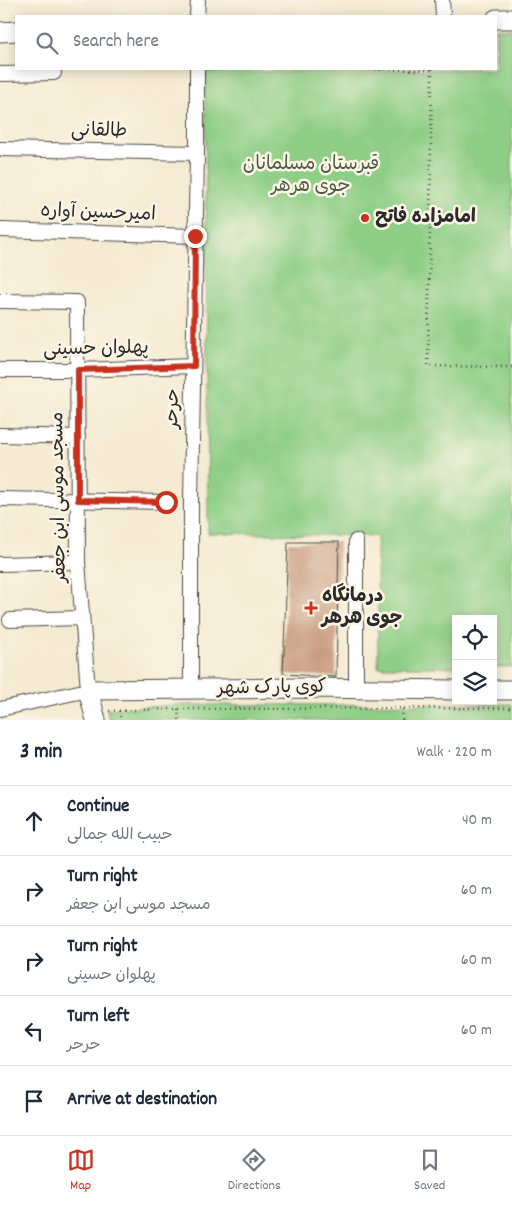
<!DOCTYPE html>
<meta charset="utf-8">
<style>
body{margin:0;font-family:Dekko,"Playpen Sans Arabic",sans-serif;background:#f2f2f3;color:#1f2937}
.controls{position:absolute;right:15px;bottom:15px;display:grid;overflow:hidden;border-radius:0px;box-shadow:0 2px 12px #0003}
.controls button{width:45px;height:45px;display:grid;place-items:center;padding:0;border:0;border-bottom:1px solid #e0e1e3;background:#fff;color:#1f2937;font:25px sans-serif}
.stop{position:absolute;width:15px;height:15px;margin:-11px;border:4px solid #c8321e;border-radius:50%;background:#fff}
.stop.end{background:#c8321e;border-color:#fff;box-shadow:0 1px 5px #0008}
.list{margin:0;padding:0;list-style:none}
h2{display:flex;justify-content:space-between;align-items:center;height:65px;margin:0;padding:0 20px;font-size:21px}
h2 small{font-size:16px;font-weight:400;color:#747a83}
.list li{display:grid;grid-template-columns:32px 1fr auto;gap:15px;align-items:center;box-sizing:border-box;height:70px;padding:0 20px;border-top:1px solid #e0e1e3}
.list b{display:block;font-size:19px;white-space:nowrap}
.list p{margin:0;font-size:16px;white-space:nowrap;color:#747a83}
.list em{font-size:16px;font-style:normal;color:#747a83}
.icon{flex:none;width:28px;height:28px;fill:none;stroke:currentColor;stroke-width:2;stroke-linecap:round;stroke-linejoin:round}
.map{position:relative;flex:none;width:512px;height:720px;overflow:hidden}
.search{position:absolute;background:#fff;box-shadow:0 2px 12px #0003;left:15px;right:15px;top:15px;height:55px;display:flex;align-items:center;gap:12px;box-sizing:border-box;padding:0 18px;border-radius:0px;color:#747a83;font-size:19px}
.sheet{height:415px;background:#fff}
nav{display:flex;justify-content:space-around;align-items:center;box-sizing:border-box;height:70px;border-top:1px solid #e0e1e3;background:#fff;font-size:14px;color:#747a83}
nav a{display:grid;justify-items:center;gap:2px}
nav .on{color:#c8321e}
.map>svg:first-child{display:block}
</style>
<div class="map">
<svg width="512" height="720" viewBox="0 0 512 720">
<rect width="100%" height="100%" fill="#fcf5e5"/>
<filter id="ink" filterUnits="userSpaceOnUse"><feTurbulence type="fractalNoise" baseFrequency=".02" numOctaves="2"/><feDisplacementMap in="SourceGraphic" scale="10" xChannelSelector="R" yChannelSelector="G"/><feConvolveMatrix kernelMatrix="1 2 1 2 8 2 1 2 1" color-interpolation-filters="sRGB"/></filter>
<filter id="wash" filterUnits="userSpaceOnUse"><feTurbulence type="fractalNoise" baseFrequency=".0096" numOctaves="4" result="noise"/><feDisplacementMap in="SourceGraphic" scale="20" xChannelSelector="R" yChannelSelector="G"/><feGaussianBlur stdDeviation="1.12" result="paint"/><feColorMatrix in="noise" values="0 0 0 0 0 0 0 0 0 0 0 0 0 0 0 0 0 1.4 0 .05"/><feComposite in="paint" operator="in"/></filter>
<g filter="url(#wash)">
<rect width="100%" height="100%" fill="#f5ebd3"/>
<!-- green -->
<g fill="#8ece86" stroke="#5c7c58">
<polygon points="496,29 512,29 512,667 493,667 493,619 456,619 456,667 378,667 377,536 208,533 205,72 496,69"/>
<polygon points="512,704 512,720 109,720 107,709 179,705"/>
</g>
<g id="blocks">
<!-- building -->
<polygon fill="#c89d81" points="288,542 339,542 336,677 283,674"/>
</g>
</g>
<g filter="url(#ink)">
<use href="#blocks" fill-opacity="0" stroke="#494844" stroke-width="1"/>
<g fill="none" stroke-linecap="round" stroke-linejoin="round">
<defs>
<g id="street">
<polyline points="442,0 443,16"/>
<polyline points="197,16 198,0"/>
<polyline points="0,74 54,73"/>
<polyline points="0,149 197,153"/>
<polyline points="0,230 195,236"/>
<polyline points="0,301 77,302 78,562 88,690 0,709"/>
<polyline points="0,370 78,370 193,366"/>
<polyline points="0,435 78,437"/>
<polyline points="0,499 166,502"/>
<polyline points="0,564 78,562"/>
<polyline points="10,620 82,618"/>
<polyline points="356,689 356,541"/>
<polyline points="191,691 191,502 197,153 197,69"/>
</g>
<g id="secondary">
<polyline points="496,19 512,19"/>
<polyline points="0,32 16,31"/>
<polyline points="493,690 512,690"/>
<polyline points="96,720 88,690 307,688 456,690"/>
</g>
</defs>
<!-- street casing -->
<use href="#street" stroke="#494844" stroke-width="16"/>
<!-- secondary casing -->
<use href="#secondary" stroke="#494844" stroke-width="21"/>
<!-- path -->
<g stroke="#494844" stroke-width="2.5" stroke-dasharray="1 4" stroke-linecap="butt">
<polyline points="345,69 432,70"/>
<polyline points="432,69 428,366 512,367"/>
<polyline points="178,709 179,720"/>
<polyline points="109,711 168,709 512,708"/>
<polyline points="119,711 121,720"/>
<polyline points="402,720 403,707"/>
</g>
<!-- street -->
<use href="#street" stroke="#fff" stroke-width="14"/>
<!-- secondary -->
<use href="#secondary" stroke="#fff" stroke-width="19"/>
</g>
</g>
<g fill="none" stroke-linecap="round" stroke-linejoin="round" filter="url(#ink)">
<!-- route -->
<polyline stroke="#c8321e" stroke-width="6" points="166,502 78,500 78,370 194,366 195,236"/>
</g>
<!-- markers -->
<g fill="#c8321e" stroke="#fcf5e5" stroke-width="2">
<circle cx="365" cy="218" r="5"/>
<path d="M308.5 600.5h5v5h5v5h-5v5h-5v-5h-5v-5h5z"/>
</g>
<g text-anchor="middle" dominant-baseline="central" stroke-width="5" stroke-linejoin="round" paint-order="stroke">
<!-- street labels -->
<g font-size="19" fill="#2b2b2b" stroke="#fcf5e5">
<text transform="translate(99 132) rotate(1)">طالقانی</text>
<text transform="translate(98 214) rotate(2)">امیرحسین آواره</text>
<text transform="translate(96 350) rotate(-1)">پهلوان حسینی</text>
<text transform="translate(174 409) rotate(-89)">حرحر</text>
<text transform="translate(60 497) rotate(-91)">مسجد موسی ابن جعفر</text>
<text transform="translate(272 689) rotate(-1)">کوی پارک شهر</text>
</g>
<!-- park labels -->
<g font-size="19" fill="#495c46" stroke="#fcf5e5">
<text x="311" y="165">قبرستان مسلمانان<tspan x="311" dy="22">جوی هرهر</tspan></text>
</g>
<!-- poi labels -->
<g font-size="19" font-weight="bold" fill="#2b2b2b" stroke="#fcf5e5" text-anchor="start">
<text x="375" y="218">امامزاده فاتح</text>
<text x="322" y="597">درمانگاه<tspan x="322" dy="22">جوی هرهر</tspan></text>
</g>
</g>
</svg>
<div class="controls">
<button><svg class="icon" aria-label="locate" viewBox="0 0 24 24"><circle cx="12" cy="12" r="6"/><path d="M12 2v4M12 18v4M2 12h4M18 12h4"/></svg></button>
<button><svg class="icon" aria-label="layers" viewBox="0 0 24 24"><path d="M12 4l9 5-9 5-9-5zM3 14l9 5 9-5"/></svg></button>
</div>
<div class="stop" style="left:166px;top:502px"></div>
<div class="stop end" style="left:195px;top:236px"></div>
<div class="search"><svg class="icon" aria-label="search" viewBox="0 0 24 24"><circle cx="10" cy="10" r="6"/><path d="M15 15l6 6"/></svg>Search here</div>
</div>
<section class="sheet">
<h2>3 min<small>Walk · 220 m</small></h2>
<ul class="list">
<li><svg class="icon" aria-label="ahead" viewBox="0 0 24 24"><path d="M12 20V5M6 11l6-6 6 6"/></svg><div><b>Continue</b><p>حبیب الله جمالی</p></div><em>40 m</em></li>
<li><svg class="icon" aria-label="right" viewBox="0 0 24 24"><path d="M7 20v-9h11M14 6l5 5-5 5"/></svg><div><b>Turn right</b><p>مسجد موسی ابن جعفر</p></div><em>60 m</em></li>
<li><svg class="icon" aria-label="right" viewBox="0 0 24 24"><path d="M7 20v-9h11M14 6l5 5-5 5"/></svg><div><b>Turn right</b><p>پهلوان حسینی</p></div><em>60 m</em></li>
<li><svg class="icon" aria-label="left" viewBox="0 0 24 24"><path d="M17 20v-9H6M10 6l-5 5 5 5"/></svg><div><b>Turn left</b><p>حرحر</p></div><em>60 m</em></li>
<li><svg class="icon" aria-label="arrive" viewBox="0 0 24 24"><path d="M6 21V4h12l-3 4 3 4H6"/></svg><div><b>Arrive at destination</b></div></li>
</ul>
</section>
<nav>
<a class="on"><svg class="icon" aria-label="map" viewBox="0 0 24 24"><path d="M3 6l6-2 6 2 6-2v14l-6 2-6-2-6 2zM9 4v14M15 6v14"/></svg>Map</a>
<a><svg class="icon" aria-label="directions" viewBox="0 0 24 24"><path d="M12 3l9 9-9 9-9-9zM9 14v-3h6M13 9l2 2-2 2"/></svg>Directions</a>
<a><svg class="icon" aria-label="saved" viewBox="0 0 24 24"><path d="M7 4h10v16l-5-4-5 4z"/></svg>Saved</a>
</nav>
